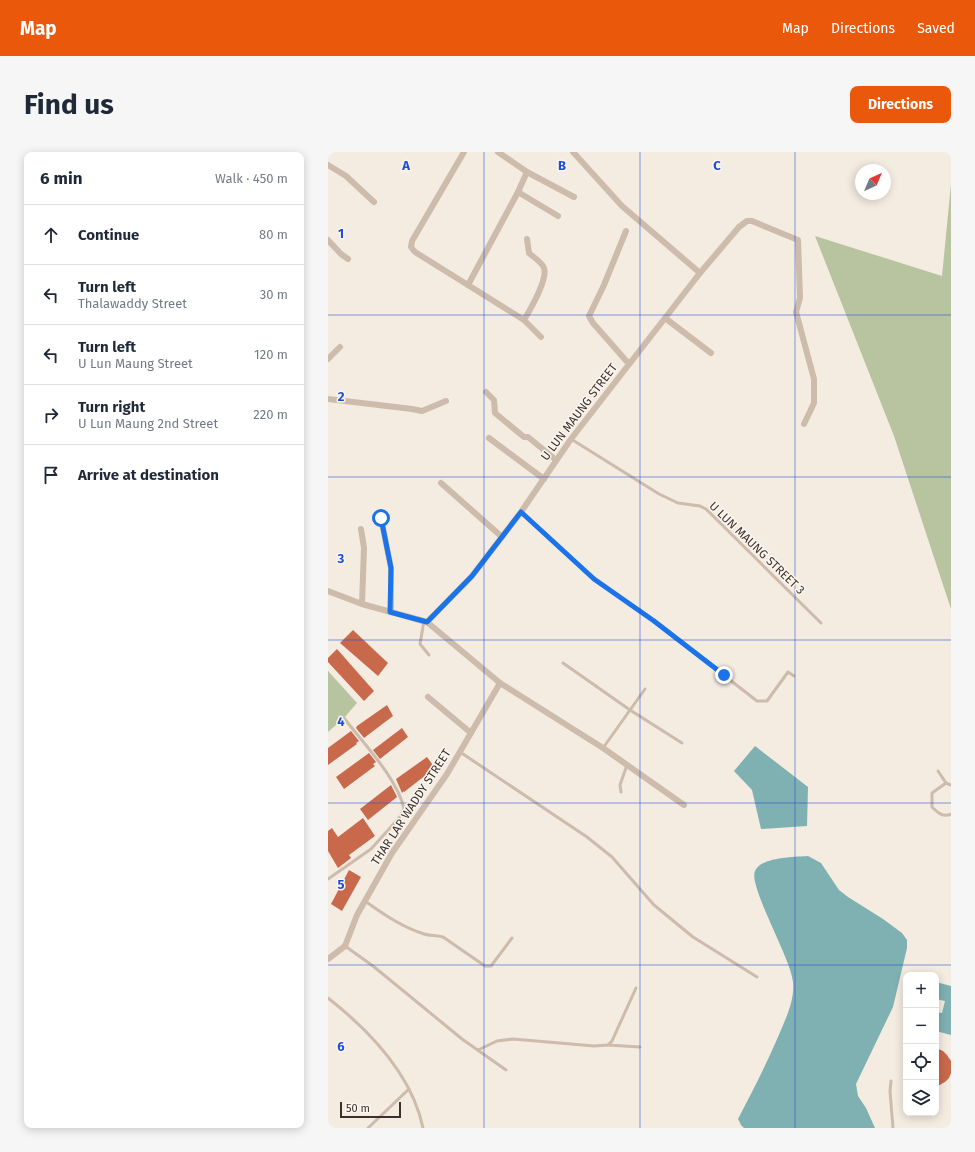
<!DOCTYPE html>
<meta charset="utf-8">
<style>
body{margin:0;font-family:"Fira Sans",sans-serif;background:#f6f6f7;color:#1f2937}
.controls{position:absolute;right:12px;bottom:12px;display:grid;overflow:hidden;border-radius:8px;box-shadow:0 2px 10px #0003}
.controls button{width:36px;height:36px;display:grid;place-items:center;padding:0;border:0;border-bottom:1px solid #e0e1e3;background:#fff;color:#1f2937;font:20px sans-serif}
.compass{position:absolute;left:527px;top:12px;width:36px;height:36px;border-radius:50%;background:#fff;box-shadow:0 2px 10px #0003;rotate:44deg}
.scale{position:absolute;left:12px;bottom:10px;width:61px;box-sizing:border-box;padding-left:4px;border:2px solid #3b302b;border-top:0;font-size:11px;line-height:14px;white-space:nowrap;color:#3b302b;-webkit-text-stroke:3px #fbf5ee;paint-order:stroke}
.stop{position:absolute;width:12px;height:12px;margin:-9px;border:3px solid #1a73e8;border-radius:50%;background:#fff}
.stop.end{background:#1a73e8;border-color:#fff;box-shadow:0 1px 4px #0008}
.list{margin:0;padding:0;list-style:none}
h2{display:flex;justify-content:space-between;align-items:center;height:52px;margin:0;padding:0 16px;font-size:17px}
h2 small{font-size:13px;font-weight:400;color:#747a83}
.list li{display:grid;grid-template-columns:26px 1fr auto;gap:12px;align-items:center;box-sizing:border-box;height:60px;padding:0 16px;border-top:1px solid #e0e1e3}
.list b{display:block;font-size:15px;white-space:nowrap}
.list p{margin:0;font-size:13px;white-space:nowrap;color:#747a83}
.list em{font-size:13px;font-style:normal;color:#747a83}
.icon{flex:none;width:22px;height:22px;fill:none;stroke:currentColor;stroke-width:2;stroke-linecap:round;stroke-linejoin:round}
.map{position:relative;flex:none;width:623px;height:976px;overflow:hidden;border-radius:8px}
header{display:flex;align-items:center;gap:24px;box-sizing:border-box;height:56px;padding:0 20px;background:#ea580c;color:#fff}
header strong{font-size:19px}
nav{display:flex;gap:22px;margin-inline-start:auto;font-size:14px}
.intro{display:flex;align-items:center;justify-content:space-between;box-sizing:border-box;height:96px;padding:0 24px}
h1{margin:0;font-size:28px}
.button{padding:10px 18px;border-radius:8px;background:#ea580c;color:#fff;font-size:14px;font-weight:700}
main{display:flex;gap:24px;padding:0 24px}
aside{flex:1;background:#fff;border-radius:8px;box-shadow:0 2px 10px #0003}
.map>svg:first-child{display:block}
</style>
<header>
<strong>Map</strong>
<nav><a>Map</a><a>Directions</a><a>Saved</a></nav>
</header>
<div class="intro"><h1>Find us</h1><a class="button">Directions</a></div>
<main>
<aside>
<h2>6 min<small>Walk · 450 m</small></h2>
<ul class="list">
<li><svg class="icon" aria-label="ahead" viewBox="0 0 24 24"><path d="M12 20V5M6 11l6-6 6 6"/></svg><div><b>Continue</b></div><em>80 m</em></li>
<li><svg class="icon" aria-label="left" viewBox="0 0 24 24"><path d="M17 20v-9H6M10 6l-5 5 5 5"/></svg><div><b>Turn left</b><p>Thalawaddy Street</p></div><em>30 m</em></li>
<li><svg class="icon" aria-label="left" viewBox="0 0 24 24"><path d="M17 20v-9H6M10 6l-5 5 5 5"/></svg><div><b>Turn left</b><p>U Lun Maung Street</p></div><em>120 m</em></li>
<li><svg class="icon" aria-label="right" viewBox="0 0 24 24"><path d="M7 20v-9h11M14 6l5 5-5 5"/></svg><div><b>Turn right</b><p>U Lun Maung 2nd Street</p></div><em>220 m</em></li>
<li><svg class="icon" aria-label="arrive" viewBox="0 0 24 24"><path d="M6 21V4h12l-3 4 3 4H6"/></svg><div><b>Arrive at destination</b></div></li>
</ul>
</aside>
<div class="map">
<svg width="623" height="976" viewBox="0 0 623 976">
<rect width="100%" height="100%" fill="#f4ebe1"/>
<!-- green -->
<g fill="#b8c4a0">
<polygon points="623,32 623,457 566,284 487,84 614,124"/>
<polygon points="0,519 29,551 16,566 0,580"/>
</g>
<!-- water -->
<g fill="#7fb0b2">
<polygon points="427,594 480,635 479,674 433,677 424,638 406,619"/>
<path d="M480,704l13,7 18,27 9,7 35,22 19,14 5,7v8l-14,59 -37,77 2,12 8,12 9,20h-131l-3,-3 -3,-6c14,-27 28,-54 40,-82 7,-17 17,-36 15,-55 -2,-24 -45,-96 -38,-111 6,-14 39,-14 53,-15z"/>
<polygon points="608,830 623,834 623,883 608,879 608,860 614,861 617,849 608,847"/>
</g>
<!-- building -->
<g fill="#c8694b">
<polygon points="25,478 60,511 50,524 12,491"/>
<polygon points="9,497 46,539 36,549 0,510 0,506"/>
<polygon points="59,553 65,564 36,586 28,576 29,574"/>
<polygon points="74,576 80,585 52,607 45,598"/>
<polygon points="23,579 31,589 28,591 29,592 0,613 0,596"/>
<polygon points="41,601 48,610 45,612 47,614 16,637 8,625"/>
<polygon points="99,605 107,616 76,640 76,639 74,641 68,627"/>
<polygon points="63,633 69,645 40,668 32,657"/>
<polygon points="35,666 47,684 21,703 23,706 10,716 0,699 0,679 4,676 10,685"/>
<polygon points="21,718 33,725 14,759 3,752"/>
<polygon points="608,896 615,899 619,903 623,909 623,921 621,926 617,930 608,935"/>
</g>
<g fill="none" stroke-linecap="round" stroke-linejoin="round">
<!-- lane -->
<g stroke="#cdbbac" stroke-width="3">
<polyline points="243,287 331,342 350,351 372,354 378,357 493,471"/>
<polyline points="193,360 266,427 326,469 429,549 439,549 460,520 466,524"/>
<polyline points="96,469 92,492 101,503"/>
<polyline points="235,511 302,558 354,591"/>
<polyline points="275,596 317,537"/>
<polyline points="132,600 259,685 284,705 326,753 365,785 429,825"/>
<polyline points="610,619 618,631"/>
<path d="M623,633l-5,-2 -14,10v14c5,5 11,11 19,7"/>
<polyline points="293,640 292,633 299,613"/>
<path d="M0,727l43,-30 28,-31 5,-9c-6,-30 -41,-66 -60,-91"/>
<path d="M37,749c18,13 37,26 59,33 6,2 12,1 19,3l42,29h6l21,-28"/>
<polyline points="17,794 45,814 134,887 178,918"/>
<path d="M0,846c42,33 84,77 95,130"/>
<polyline points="280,893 312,895"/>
<polyline points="150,898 169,889 185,887 266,894 280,893 284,889 308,836"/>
<polyline points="563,929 562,939 565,976"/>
<polyline points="40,976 81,937"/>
</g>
<!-- street -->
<g stroke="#cdbbac" stroke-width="6">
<polyline points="136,0 84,89 83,95 87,100 196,168 213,185"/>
<polyline points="245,0 294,54 372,121"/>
<polyline points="0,13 18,24 46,50"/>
<polyline points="199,20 246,45"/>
<polyline points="190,40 230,64"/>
<polyline points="298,79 276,133 261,164 265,171 301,212"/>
<polyline points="0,88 13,102 20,107"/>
<polyline points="140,133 190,40 199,20 170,0"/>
<polyline points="337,166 383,201"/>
<path d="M196,168c6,-10 24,-41 20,-52 -2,-6 -11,-11 -15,-15l-2,-14"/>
<polyline points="0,207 12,195"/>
<polyline points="158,240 166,248 167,261 196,285 200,285 228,308"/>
<polyline points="0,247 84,257 94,259 118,249"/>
<polyline points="161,286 216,327"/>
<polyline points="113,331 174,385"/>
<polyline points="53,366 63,416 63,460"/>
<polyline points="33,377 36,396 34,452"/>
<polyline points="0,439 34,452 99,470 172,531 275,596 356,653"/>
<polyline points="99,470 144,424 193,360 243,287 372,121 411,75 419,69 424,69 470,88 472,146 468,160 486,227 486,251 476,272"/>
<polyline points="100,545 143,581"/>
<polyline points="0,807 17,794 29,763 64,701 119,622 172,531"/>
</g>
</g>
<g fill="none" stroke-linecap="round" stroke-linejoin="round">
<!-- route -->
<polyline stroke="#1a73e8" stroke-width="5" points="53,366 63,416 62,460 99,470 144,424 193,360 266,427 326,469 396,523"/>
</g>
<!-- grid -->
<path fill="none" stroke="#1d4ed8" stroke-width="1" stroke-opacity="0.55" d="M156,0v976M312,0v976M467,0v976M0,163h623M0,325h623M0,488h623M0,651h623M0,813h623"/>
<g text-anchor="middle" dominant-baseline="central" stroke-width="3" stroke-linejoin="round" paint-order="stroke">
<!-- street labels -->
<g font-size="12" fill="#3b302b" stroke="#fbf5ee">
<text transform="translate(251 260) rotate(-53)">U LUN MAUNG STREET</text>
<text transform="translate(429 396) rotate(44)">U LUN MAUNG STREET 3</text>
<text transform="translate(83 655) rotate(-57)">THAR LAR WADDY STREET</text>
</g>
</g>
<g font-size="13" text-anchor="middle" font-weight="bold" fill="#1d4ed8" stroke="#fbf5ee" stroke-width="3" stroke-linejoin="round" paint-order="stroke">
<text x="78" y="18">A</text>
<text x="234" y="18">B</text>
<text x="389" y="18">C</text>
<text x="13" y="86">1</text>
<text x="13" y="249">2</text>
<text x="13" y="411">3</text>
<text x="13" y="574">4</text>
<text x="13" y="737">5</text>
<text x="13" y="899">6</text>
</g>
</svg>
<div class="controls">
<button>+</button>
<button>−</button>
<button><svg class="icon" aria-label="locate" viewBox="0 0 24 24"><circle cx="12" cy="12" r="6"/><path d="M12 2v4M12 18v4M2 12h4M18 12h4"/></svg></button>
<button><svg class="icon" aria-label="layers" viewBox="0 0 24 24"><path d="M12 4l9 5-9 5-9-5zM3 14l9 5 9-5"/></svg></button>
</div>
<svg class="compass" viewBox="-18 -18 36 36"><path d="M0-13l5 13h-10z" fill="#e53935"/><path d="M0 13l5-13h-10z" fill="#747a83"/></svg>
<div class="scale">50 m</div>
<div class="stop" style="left:53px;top:366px"></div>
<div class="stop end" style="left:396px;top:523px"></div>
</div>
</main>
